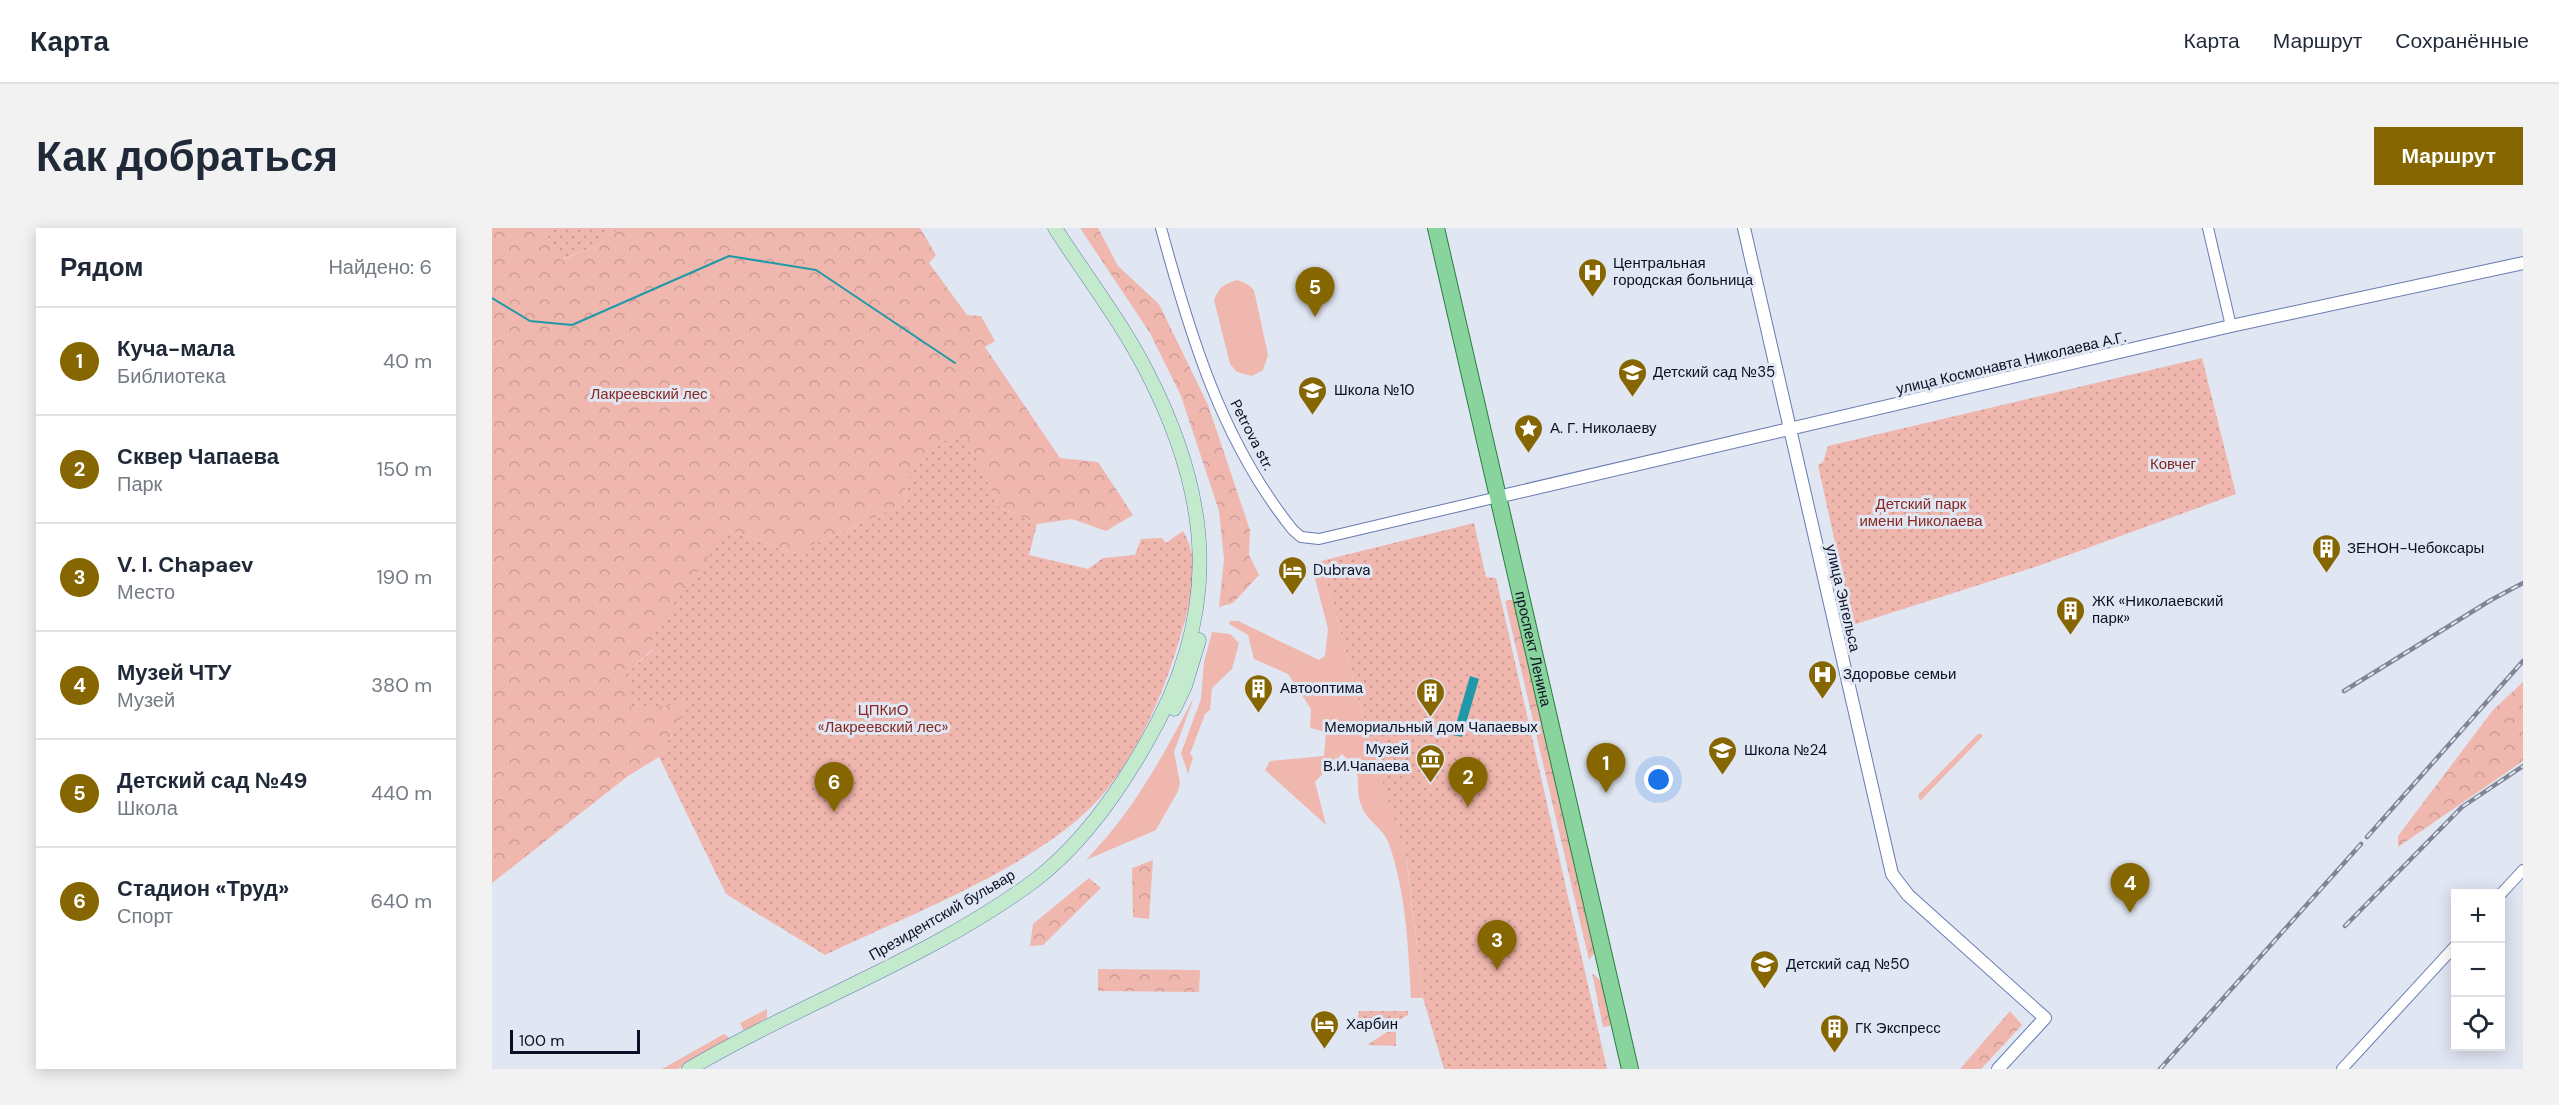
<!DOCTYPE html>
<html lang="ru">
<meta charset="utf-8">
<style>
body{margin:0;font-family:"DM Sans",sans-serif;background:#f2f2f3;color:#1f2937}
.controls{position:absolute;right:18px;bottom:18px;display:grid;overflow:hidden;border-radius:0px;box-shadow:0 3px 15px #0003}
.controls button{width:54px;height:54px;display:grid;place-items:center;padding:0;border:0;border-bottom:2px solid #e0e1e3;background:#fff;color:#1f2937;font:30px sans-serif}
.scale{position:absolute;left:18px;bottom:15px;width:130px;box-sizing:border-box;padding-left:6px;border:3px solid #0a1126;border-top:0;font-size:16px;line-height:21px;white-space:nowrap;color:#0a1126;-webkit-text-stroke:4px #e1e6f3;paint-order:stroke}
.you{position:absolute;left:1167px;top:552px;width:21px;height:21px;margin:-15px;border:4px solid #fff;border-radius:50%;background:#1a73e8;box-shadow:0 0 0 9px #1a73e833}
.badge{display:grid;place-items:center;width:39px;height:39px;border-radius:50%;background:#856600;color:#fff;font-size:20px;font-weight:700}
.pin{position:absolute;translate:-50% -50px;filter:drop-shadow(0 2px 3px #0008)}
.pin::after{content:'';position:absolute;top:32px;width:21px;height:18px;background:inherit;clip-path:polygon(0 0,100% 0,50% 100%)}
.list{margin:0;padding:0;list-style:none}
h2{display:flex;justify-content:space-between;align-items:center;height:78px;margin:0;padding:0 24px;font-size:26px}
h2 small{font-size:20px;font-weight:400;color:#747a83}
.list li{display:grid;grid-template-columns:39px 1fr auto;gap:18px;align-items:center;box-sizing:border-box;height:108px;padding:0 24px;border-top:2px solid #e0e1e3}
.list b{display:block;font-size:22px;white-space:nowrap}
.list p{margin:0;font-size:20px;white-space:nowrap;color:#747a83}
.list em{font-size:20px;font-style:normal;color:#747a83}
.icon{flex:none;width:33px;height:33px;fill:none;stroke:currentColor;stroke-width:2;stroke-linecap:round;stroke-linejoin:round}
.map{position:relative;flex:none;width:2031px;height:841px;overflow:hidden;border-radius:0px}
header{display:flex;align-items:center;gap:36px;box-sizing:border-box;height:84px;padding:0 30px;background:#fff;border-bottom:2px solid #e0e1e3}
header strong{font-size:28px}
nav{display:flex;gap:33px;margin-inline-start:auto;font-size:21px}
.intro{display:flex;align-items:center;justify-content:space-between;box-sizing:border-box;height:144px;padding:0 36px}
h1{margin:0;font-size:42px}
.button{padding:15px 27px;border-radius:0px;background:#856600;color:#fff;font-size:21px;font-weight:700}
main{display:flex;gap:36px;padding:0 36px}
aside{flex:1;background:#fff;border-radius:0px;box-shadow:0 3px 15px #0003}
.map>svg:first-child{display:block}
</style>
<header>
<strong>Карта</strong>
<nav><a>Карта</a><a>Маршрут</a><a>Сохранённые</a></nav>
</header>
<div class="intro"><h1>Как добраться</h1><a class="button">Маршрут</a></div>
<main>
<aside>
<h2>Рядом<small>Найдено: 6</small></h2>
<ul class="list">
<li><span class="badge">1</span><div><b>Куча-мала</b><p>Библиотека</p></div><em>40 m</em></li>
<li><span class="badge">2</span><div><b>Сквер Чапаева</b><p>Парк</p></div><em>150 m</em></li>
<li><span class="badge">3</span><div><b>V. I. Chapaev</b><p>Место</p></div><em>190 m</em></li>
<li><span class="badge">4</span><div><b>Музей ЧТУ</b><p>Музей</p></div><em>380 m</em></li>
<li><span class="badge">5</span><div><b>Детский сад №49</b><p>Школа</p></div><em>440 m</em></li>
<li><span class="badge">6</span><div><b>Стадион «Труд»</b><p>Спорт</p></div><em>640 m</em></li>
</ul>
</aside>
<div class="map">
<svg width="2031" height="841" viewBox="0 0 2031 841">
<defs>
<pattern id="forest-crowns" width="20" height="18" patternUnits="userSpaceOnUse" patternTransform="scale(1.5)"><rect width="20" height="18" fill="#f0b7ae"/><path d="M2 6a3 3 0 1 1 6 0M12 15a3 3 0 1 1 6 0" fill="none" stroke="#cc9c96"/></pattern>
<pattern id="park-dots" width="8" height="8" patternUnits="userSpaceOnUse" patternTransform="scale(1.5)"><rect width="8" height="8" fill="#f0b7ae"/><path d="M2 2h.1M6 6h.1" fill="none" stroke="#cc9c96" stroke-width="1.8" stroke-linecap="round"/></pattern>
</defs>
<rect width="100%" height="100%" fill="#e1e6f3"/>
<!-- grass -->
<g fill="#f0b7ae">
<path d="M745,52l10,4 7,6 14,65 -5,15 -11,6 -15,-4 -7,-8 -16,-64c5,-13 10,-16 23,-20z"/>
<path d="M829,333l53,193 22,16 27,228h-12c-3,-52 -5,-105 -22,-154 -4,-14 -22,-23 -27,-37 -10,-26 6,-29 -20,-53l-27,28 11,43 -61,-55 5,-9 54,-5 2,-24 -16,-4 1,-19 -23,-35 -34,-15 -6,-24 -19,-11 1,-3h8l81,39 6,-4 3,-27 -17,-66z"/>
<polygon points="720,404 738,406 747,415 740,441 720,460 718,482 713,486 698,526 701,529 696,546 689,525 709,471 712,434"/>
<path d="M702,469l-20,55 6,31 -2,8 -22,39 -70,30c47,-48 77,-104 108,-163z"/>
<polygon points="1486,506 1490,506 1490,509 1428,573 1426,567"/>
<polygon points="275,781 275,790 252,803 248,795"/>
<polygon points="232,806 239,811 186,841 170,841"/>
</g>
<!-- forest -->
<g fill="url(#forest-crowns)">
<polygon points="0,0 51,0 70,32 106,17 127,0 428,0 444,27 437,35 475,87 489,88 503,113 493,119 568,230 606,234 641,287 614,303 580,291 545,296 507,279 474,209 414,254 413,276 302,325 236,302 161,421 134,446 198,474 167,529 136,548 0,655"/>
<polygon points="588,0 606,0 626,38 667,76 716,177 758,302 757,327 767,347 741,375 727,379 732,331 727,283 689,168 658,105"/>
<polygon points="1023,371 1104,723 1097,732 1013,373"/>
<polygon points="2031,454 2031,533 1906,619 1906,608 2001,482"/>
<polygon points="661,632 657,691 641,689 640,640"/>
<polygon points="597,650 609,660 551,717 538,718 541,696"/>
<polygon points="606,741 708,742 707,764 606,763"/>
<path d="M1100,745c17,13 24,32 18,53l-7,1z"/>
<polygon points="1518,783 1530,797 1489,841 1468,841"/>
<polygon points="904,798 904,818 875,817"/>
</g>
<!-- park -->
<g fill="url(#park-dots)">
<polygon points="51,0 127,0 106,17 69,32"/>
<polygon points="1710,130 1744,266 1546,338 1361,397 1326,237 1331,234 1336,218"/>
<path d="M475,209l32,70 38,17 -8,31 59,14 15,-11 32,-3 6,-16 21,-1 4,5 17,-12c20,33 6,76 -4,110 -15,51 -38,104 -71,147 -57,74 -198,126 -283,167l-99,-61 -67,-137 30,-55 -57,9 -6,-37 27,-24 -3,-14 78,-106 66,23 111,-49 1,-22 27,-39z"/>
<polygon points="982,295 994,349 1004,350 1115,841 952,841 931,770 915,632 882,526 829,333"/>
<polygon points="867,783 916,783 916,787 888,802 868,801 864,797"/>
</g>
<!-- water -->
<polygon fill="#1f99a8" points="978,448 987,451 970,509 961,507"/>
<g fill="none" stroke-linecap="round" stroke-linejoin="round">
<!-- stream -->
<polyline stroke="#1f99a8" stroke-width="2" points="0,70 38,93 80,97 237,28 324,42 463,135"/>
<defs>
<g id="minor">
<path d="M669,0c29,107 61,214 132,302l8,7 18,2 179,-42"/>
<polyline points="1716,0 1739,98"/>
<polyline points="2008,667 2031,642"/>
<polyline points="1850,841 1964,717"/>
</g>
<g id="tertiary">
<polyline points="1252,0 1400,646 1416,667 1553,790 1506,841"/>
<polyline points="1014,267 1739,98 2031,35"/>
</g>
<g id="secondary">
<polyline points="682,481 693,458 707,412"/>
<path d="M197,841c112,-66 239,-110 345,-188 47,-36 82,-85 111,-136 76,-129 69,-243 2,-373 -26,-51 -62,-97 -92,-144"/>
</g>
<g id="primary">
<path id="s1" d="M944,0l194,841"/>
</g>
</defs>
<!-- minor casing -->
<use href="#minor" stroke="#667bb2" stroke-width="12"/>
<!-- tertiary casing -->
<use href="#tertiary" stroke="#667bb2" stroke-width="14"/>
<!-- secondary casing -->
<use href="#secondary" stroke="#667bb2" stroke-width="15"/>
<!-- primary casing -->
<use href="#primary" stroke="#297e48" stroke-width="18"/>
<!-- minor -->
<use href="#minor" stroke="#fff" stroke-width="10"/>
<!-- tertiary -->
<use href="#tertiary" stroke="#fff" stroke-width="12"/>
<!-- secondary -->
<use href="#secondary" stroke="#c4eace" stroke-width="14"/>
<!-- primary -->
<use href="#primary" stroke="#89d49c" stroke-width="16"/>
<defs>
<g id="rail">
<polyline points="1852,463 1999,372 2031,355"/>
<polyline points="1875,609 2031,433"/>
<polyline points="1853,698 1970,579 2031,538"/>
<polyline points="1668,841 1869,616"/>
</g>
</defs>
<!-- rail casing -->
<use href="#rail" stroke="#7f8595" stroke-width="4.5"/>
<!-- rail -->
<use href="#rail" stroke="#e1e6f3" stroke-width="2" stroke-dasharray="7" stroke-linecap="butt"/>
</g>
<!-- icons -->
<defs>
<symbol id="hospital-pin" viewBox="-11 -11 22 30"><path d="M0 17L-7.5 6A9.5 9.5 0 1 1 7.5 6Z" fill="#856600" stroke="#e1e6f3"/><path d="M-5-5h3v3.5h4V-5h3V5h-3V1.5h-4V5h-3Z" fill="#fff"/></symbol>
<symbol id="school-pin" viewBox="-11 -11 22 30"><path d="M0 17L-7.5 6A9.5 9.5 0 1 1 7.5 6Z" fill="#856600" stroke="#e1e6f3"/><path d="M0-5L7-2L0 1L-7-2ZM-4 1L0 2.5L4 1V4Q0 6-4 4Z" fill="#fff"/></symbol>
<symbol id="sight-pin" viewBox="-11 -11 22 30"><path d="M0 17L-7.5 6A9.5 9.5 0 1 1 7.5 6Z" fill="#856600" stroke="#e1e6f3"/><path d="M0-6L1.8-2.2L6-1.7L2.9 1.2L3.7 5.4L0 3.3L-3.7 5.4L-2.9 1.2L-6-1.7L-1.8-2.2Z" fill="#fff"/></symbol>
<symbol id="building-pin" viewBox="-11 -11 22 30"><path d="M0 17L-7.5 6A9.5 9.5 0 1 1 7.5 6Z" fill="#856600" stroke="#e1e6f3"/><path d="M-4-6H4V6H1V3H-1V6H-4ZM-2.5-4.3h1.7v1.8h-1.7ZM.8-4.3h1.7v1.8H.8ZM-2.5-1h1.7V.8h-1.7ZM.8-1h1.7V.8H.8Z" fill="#fff"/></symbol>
<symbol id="hotel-pin" viewBox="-11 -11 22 30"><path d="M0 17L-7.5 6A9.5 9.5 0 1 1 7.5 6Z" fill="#856600" stroke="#e1e6f3"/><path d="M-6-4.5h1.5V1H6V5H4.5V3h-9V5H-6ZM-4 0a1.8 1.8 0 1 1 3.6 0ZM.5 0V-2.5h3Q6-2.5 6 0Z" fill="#fff"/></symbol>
<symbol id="museum-pin" viewBox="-11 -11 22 30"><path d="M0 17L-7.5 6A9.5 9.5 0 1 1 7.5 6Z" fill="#856600" stroke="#e1e6f3"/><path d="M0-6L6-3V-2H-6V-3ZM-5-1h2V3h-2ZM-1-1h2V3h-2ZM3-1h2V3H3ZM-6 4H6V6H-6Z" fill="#fff"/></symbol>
</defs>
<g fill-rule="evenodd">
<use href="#hospital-pin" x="1084" y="28" width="33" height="45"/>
<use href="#school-pin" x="1124" y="128" width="33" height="45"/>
<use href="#school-pin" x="804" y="146" width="33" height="45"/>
<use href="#sight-pin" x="1020" y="184" width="33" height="45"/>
<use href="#building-pin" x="1818" y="304" width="33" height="45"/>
<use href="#hotel-pin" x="784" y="326" width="33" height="45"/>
<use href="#building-pin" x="1562" y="366" width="33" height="45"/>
<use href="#hospital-pin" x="1314" y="430" width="33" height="45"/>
<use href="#building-pin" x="750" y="444" width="33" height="45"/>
<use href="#building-pin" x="922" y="448" width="33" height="45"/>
<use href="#school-pin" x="1214" y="506" width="33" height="45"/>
<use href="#museum-pin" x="922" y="514" width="33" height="45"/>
<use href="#school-pin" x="1256" y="720" width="33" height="45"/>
<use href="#hotel-pin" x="816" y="780" width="33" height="45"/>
<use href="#building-pin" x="1326" y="784" width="33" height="45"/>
</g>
<g text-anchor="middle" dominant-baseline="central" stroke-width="6" stroke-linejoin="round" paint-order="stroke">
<!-- poi labels -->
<g font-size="15" fill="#0a1126" stroke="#e1e6f3" text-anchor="start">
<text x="1121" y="35">Центральная<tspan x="1121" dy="17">городская больница</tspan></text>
<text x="1161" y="144">Детский сад №35</text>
<text x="842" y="162">Школа №10</text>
<text x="1058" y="200">А. Г. Николаеву</text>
<text x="1855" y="320">ЗЕНОН-Чебоксары</text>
<text x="821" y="342">Dubrava</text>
<text x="1600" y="373">ЖК «Николаевский<tspan x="1600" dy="17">парк»</tspan></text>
<text x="1351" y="446">Здоровье семьи</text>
<text x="788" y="460">Автооптима</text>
<text x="939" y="499" text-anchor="middle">Мемориальный дом Чапаевых</text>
<text x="917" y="521" text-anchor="end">Музей<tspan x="917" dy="17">В.И.Чапаева</tspan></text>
<text x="1252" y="522">Школа №24</text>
<text x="1294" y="736">Детский сад №50</text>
<text x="854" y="796">Харбин</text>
<text x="1363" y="800">ГК Экспресс</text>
</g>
<!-- street labels -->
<g font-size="15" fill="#0a1126" stroke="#e1e6f3">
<text transform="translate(1519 135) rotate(-13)">улица Космонавта Николаева А.Г.</text>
<text transform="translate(760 207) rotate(63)">Petrova str.</text>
<text transform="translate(1351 370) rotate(77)">улица Энгельса</text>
<text stroke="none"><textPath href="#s1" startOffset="432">проспект Ленина</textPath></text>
<text transform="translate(450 687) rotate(-30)">Президентский бульвар</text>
</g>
<!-- park labels -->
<g font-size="15" fill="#882821" stroke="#e1e6f3">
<text x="157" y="166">Лакреевский лес</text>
<text x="1681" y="236">Ковчег</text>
<text x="1429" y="276">Детский парк<tspan x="1429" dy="17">имени Николаева</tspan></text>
<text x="391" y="482">ЦПКиО<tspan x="391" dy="17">«Лакреевский лес»</tspan></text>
</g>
</g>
</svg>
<div class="controls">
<button>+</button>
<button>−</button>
<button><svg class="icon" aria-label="locate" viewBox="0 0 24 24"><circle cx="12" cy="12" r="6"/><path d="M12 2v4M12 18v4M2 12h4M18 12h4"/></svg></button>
</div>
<div class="scale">100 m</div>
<div class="you"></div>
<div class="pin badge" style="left:1114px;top:565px">1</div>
<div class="pin badge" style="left:976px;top:579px">2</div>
<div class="pin badge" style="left:1005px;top:742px">3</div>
<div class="pin badge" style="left:1638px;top:685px">4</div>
<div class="pin badge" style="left:823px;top:89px">5</div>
<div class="pin badge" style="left:342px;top:584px">6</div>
</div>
</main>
